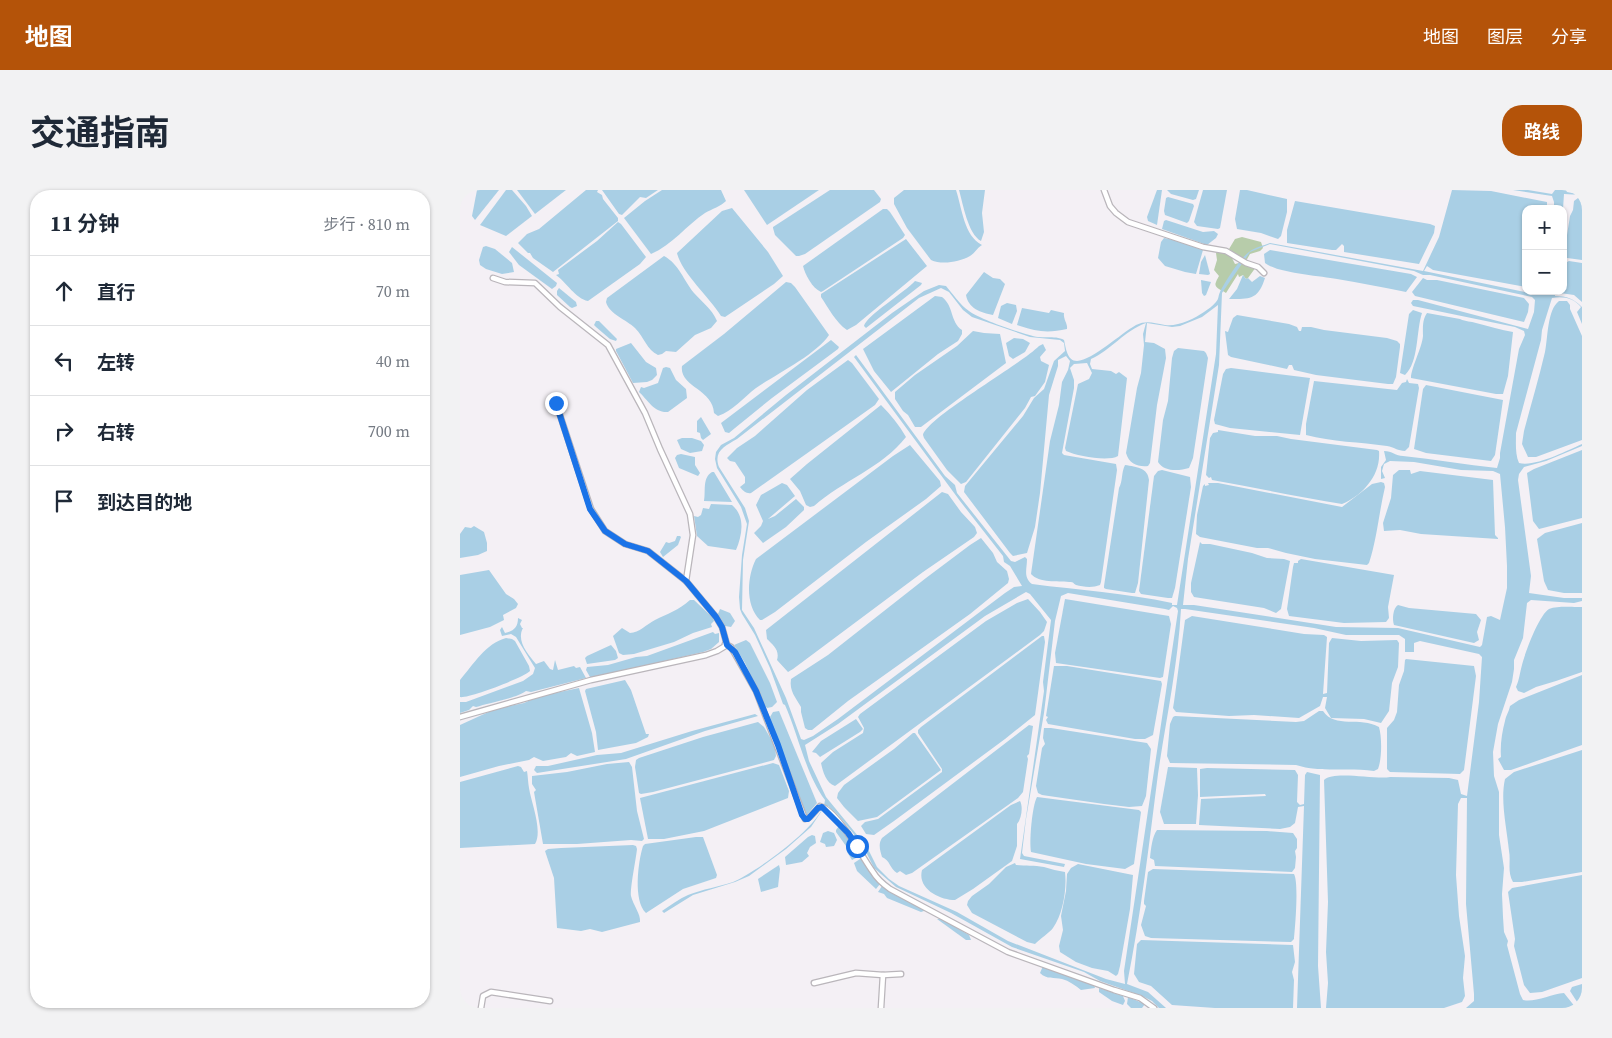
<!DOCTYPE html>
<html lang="zh">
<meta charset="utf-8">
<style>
body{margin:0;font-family:"Source Serif 4","Noto Sans SC",serif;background:#f2f2f3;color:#1f2937}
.controls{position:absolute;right:15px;top:15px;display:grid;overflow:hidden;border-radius:10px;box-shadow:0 1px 4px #0004}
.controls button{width:45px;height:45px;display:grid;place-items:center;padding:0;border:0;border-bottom:1px solid #e0e1e3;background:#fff;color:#1f2937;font:25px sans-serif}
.stop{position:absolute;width:15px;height:15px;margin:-11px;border:4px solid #1a73e8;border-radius:50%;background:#fff}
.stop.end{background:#1a73e8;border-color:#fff;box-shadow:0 1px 5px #0008}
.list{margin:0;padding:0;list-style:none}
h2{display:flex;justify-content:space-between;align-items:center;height:65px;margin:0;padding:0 20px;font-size:21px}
h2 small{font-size:16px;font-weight:400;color:#747a83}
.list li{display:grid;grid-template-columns:32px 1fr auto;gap:15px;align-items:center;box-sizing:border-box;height:70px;padding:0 20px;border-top:1px solid #e0e1e3}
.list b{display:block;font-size:19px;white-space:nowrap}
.list em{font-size:16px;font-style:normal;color:#747a83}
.icon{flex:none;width:28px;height:28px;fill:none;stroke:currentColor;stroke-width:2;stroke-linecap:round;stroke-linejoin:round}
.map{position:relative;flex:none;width:1122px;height:818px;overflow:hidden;border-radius:20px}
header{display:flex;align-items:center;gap:30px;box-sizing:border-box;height:70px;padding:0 25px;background:#b45309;color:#fff}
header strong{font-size:24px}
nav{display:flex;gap:28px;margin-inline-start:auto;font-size:18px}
.intro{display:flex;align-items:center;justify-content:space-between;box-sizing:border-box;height:120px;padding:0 30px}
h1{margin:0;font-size:35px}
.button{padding:12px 22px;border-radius:20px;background:#b45309;color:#fff;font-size:18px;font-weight:700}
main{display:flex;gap:30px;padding:0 30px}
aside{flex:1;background:#fff;border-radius:20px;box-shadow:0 1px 4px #0004}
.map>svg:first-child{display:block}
</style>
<header>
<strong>地图</strong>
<nav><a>地图</a><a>图层</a><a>分享</a></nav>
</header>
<div class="intro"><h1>交通指南</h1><a class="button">路线</a></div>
<main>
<aside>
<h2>11 分钟<small>步行 · 810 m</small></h2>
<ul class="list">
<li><svg class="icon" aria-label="ahead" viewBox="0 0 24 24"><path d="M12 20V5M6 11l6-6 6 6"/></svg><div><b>直行</b></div><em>70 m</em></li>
<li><svg class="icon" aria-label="left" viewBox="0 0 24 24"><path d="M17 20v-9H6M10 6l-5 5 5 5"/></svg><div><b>左转</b></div><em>40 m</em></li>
<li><svg class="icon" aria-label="right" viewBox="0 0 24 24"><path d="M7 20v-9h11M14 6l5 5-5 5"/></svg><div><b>右转</b></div><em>700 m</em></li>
<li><svg class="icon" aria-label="arrive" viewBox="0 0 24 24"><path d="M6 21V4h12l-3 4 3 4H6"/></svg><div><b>到达目的地</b></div></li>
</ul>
</aside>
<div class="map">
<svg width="1122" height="818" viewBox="0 0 1122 818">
<rect width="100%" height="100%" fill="#f4f0f5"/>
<!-- forest -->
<g fill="#b7ccaa">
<polygon points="782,47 801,52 803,58 800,61 790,64 786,71 769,59 775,49"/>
<path d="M760,62l11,4 4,8 4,-1 17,4 -8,11 -2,1 -3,-4 -4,2 -1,-3 -12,19c-4,-3 -13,-5 -10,-11 1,-3 2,-4 3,-6l-5,-6 3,-10 -1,-7z"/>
</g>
<!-- water -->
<g fill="#a9cfe5" fill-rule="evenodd">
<polygon points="17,0 39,0 15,30 12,26"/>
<polygon points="46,0 52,0 66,16 72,26 46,46 20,35"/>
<polygon points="57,0 106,0 75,24"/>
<polygon points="126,0 138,0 137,2 142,5 143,9 158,28 158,31 93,82 73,68 70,63 68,63 58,53 67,44 79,39"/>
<polygon points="142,0 198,0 186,8 180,7 162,25 159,24"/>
<path d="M202,0h59l5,11c-5,5 -14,8 -21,12 -18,12 -33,32 -54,41l-27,-36 21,-17z"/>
<polygon points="284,0 359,0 307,35"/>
<polygon points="370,0 414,0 421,9 420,12 345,64 339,66 336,66 315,45 313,38 313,37"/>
<path d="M444,0h52c6,18 8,46 26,55 -5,3 -7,8 -12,11 -11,6 -28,9 -39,4l-24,-32 -13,-24v-6z"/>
<path d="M499,0h26l-3,23 2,19 -3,9c-13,-7 -18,-37 -22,-51z"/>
<polygon points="697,0 702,0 697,35 688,31 687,27"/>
<polygon points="707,0 739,0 736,9 733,10 711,4"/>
<polygon points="743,0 767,0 760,38 758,39 737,36 734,32"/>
<polygon points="780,0 787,0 827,9 827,22 821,46 818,49 801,43 777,39 775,29"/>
<path d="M992,0l39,1 56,11v7h-21v78l-93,-17 -6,-4 -3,5 110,23h4l2,-3h13v4l2,-1v2c12,0 19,3 27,11v17l-5,-12 4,-5c-8,-9 -17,-11 -29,-9l-10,32 -1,10 -25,93c0,10 -1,21 3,30 17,4 47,-12 63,-19v2l-36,15 -22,6 -5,7 -1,6 13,96 -2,17 35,5h18v3l-8,2 -43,-3 -4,3 -4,35 -9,22v9l-2,13 -14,42 -5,28 1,24 5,16v43l5,33 -2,26 1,23 1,15 4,9 -1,4 13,49 3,6c11,3 28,-6 41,-7l12,15h-110l8,-7v-7l-8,-90 1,-106h-6l-3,6 -2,71 3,41 6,40 -2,22 2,18 -3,6 -18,6h-118l2,-25 -2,-31 2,-50 -4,-122c10,-10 52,0 66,-3l59,1 9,2 3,14 6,2 12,-94 3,-45 -3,-3 -59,-13 -6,2v9h-9v-13l-6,-4h-53l-32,-7 -129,-19h-4c-3,56 -15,110 -23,165 -9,70 -17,141 -31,210l21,8 18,16h-7l-7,-7 -10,-5 -42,-15 -16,-9 -72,-25 -61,-34 -55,-26 -22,-19 -8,-16 -13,-19 -15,-18 -10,-9h-3l-14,21 -25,22 -37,27 -14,6 -42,13 -29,18 -2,-2c9,-6 17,-12 26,-16 15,-6 30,-8 45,-13 22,-9 91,-58 92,-82 -19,-25 -27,-66 -40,-95l-2,-1 -13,-36 -15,-33 -13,-21 -2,-5 -1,-12 3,-42 5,-31 -6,-17 -24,-39 -2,-9 1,-7 5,-7 13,-7 52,-43 106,-82 32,-22 15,-6 7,1c7,8 14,19 23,25 12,9 54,23 69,26 9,1 19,-1 26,3 2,8 3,21 13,21 16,-1 43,-27 59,-36 11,-5 17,-2 29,0 12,2 29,-6 39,-13 4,-3 9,-6 12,-10 3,-3 2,-6 4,-10 4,-9 21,-35 29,-40 6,-5 14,-6 21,-9l153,28 16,-34zM810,54l144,27 9,4h7l93,20 9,2 3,3 -1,12 -6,17 -110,-29h-5l-2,3 2,3 102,21 9,4 1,4 -6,14 -19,104v5l-3,10c-31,-3 -63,-9 -94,-12 -7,0 -11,-5 -19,-5l2,9 -5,7v12l4,-1 -3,-7 2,-7 6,-3 24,1 47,8 32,1 7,3 5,53 2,39v22l-7,32 -9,-4 -4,1 -5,28 -2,2 -82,-19 -62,-1 -142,-22h-11l5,-46 31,-194 3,-72 28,-41zM481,98l8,4 14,18 9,7 58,20 30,3 4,3 1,8 -11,10 -10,28 -10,9 -11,18 -58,70 -1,6 46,61 3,3 14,-3 8,-26 5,-34 9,-98 9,-29v-6l8,-4 4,5 -2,9 -6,12 -3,23 -9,36 -19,133c8,9 27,7 38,8 6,0 3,1 7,3 7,2 17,3 24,0l1,-3 16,-112 -1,-6 -52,-9 -2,-2 12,-65v-8l-4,-12 4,-4 13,-1 5,10 -3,6 -11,5 -13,64 1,3c11,5 42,11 52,5l9,-78 -8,-6 -3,2 -5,-3 -19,-2 -2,-5 1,-5c20,-9 33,-28 55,-36l-3,11 1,11 -3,28 -4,15 -11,65c3,11 12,14 22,13l2,-3 7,-58 9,-47 -1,-9 -11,-6 -9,-1 2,-19 25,4 8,-1 22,-9 16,-12 -2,49 -39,251h-5v-2c-46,-10 -94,-13 -140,-19 -9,-7 -5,-15 -5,-25l-2,-2 -10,5 -4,-1 -54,-68 -2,-8 -10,-9 -89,-121 -2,2 106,144 43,55 1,6 6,4 12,20 -8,1 -9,6 -167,126 -25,17 -9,4 -3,-1 -15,-41 -32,-70 -12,-18 1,-50 6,-39 -4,-13 -26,-41c-6,-16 6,-21 18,-28l182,-141zM566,402l4,2 21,26 -8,62 1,9 -24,168 44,8 1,-3 -41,-8 -2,-3 4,-34 18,-106 11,-92 6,-25 7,-3 97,16 4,1 4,-4 4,2 1,3 -54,360 1,13 -19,-5 -98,-38 -51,-29 -58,-26 -10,-7 -12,-12 -10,-20 -41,-50 -17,-36 -4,-16 33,-21 147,-108z"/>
<polygon points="1053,0 1068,0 1092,4 1095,0 1106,0 1107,2 1122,5 1104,4 1103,19 1094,19 1094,12 1092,6"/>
<polygon points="708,7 733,14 734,16 729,31 727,33 705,25 704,21 706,8"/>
<polygon points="1118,8 1122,9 1122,70 1107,68 1104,64 1110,26 1113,20 1114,11"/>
<polygon points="835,11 970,34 975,36 974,43 959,74 884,62 884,56 882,54 876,60 872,60 827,53 827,40"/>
<path d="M272,18l36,44 15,24 -9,8 -49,33 -4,-1c-11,-18 -40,-44 -44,-63l45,-42z"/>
<path d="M423,19h4l3,3 15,23 -2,3 -80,53 -2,1c-9,-4 -16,-18 -18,-26z"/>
<polygon points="706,30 743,42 754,41 758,44 756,48 747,55 702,39 704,31"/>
<path d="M158,32l3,2 25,33 -6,7 -52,37c-12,-2 -22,-19 -32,-26l3,-1 -1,-4 39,-29z"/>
<polygon points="704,48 715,50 743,60 736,84 725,82 705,76 698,68 701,52"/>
<path d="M446,49l21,27 -71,59 -9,5c-11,-7 -19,-23 -26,-33v-3z"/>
<polygon points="26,56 35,59 52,73 54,82 42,84 26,79 20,75 19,70 23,57"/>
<polygon points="52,57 97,93 96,96 92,99 59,75 49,62"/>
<path d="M810,60l141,24 6,3 -11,15c-23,-5 -46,-9 -69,-13 -17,-3 -60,-6 -72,-16l-1,-9z"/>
<polygon points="745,65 750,84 748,85 739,84 741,72"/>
<path d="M204,66c15,8 20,25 30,37 8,9 18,16 23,28l-6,7 -16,7 -19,17 -10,-1 -4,3 -4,1c-11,-5 -14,-18 -23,-27 -8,-8 -26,-14 -29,-26l1,-4z"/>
<polygon points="1109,71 1122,73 1122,112 1114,105 1100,103 1100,101 1103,101 1103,74"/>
<path d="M524,82l9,6 7,1 5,5 -12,31c-12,-2 -25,-7 -27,-20z"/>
<path d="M783,85l3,4 2,-1 4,4 8,-6 5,2c-7,22 -15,21 -36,21l8,-10z"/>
<polygon points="963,88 967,90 977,90 1064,108 1069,114 1068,122 1064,132 955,106 952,102"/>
<polygon points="741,90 751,92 746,105 744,106 742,103"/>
<path d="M455,91l7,2 -1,2 -55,43 -2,-2c2,-10 41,-34 51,-45z"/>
<path d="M326,92l5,1 4,4 34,48c-12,19 -54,40 -73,53 -12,9 -23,23 -38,28l-4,-3c-1,-24 -35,-26 -32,-47l42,-32z"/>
<polygon points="99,98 116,112 117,116 112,118 110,117 97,105 97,101"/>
<path d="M475,106l7,1c12,9 8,25 20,33v4l-4,7 -20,13 -47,38 -17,-21 -11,-22z"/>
<path d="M1099,111h8l3,4v4l12,27v104l-46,17h-8l-6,-13 2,-13c7,-27 15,-53 21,-79 3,-14 2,-42 14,-51z"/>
<polygon points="547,113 556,115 557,121 552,134 538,128 541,116"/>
<path d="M562,118l27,5 2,-3 13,3c-1,6 4,11 3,16 -18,4 -30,3 -47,-3l-3,-1z"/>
<path d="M953,120l9,3c-6,18 -3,49 -17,62l-5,-2 9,-59z"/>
<path d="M967,123l33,6c6,3 11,2 16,4 13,3 25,7 37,9l-5,44 -5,18h-7l-85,-16c0,-10 11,-30 12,-42 0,-8 -1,-16 4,-23z"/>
<polygon points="777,125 829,134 837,137 839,141 841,141 842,137 851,137 864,140 927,148 937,151 940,154 940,157 936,187 933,194 928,194 856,185 834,180 832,175 829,175 827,179 771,167 768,165 765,141 768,142 773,128"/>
<polygon points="136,131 139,131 157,149 156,151 150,149 136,137 134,135"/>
<polygon points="513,141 524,143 540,144 546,173 461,237 455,237 448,225 443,221 435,209 435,202 455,185 497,156"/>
<polygon points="554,148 563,149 570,153 565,162 553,169 549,166 546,153"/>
<polygon points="371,150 379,157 378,159 312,208 275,238 269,243 265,242 261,233"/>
<polygon points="171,153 186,172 196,178 197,185 192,190 187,192 173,193 156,161 156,159"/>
<path d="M583,154l3,6 -6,7 1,4 8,4 -4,17 -10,14 -4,1 -6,11 -59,74 -5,2 -14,-14 -23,-32 -1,-3c5,-18 97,-70 116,-89z"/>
<path d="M718,158l26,3 2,2 2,5 -15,100 -4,10c-10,3 -25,4 -31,-6l5,-42 5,-19 4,-43 2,-7z"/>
<path d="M388,170l4,3 27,36 -4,6 -124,88c-4,1 -8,-2 -11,-6l5,-4v-6l-10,-15 -5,-1 -3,-3 10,-10 18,-12 52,-46z"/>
<path d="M206,177l4,1 6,12 10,9 1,9 -19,14c-14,1 -20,-12 -29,-20l2,-5 3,1 14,-5 5,-15z"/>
<polygon points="771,178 850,188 840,245 770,238 755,234 754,230 763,184 766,179"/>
<path d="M947,189l2,4 9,1 1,4 -10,59 -4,4c-7,0 -11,-4 -18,-5 -27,-4 -55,-4 -81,-11v-11l8,-43 83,9 5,-7 4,-1z"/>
<polygon points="966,195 1043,210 1035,265 1031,271 966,263 954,259 963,199"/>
<path d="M421,215c10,10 18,20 25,32 -24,31 -64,44 -92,69l-4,1 -4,-2 -6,-14 -10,-12 17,-15z"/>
<polygon points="241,227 251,244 243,250 241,248 240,243 237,242 237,231"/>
<path d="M758,240l37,6h22l14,3 86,11 2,1c2,24 -16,44 -37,53 -43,-7 -86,-16 -130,-24l-1,-3 -2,1 -3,-3 4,-37 3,-5 5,-1z"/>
<polygon points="222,248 232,248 241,251 244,255 242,261 230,263 221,259 217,250"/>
<path d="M450,255l30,36 1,5 -15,13 -60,43 -91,70 -13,8h-2c-15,-15 -13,-43 -4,-61l137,-103z"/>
<polygon points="1122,260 1122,328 1079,339 1073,331 1067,283 1074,279"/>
<polygon points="221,264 235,267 235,275 240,283 238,286 219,278 215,268 217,265"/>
<path d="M665,275c12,2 23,3 24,15l-11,103 -3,10h-3l-26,-4 -2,-1v-2l15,-98c4,-7 2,-15 6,-23z"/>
<polygon points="702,280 730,287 731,297 715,398 712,408 708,408 681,404 679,401 694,286 698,281"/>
<polygon points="939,280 950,280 951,284 960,281 1033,290 1035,345 1038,348 1038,349 961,344 940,340 924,341 923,333 931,308 933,285"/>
<path d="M252,282h2l18,30 -28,-1c2,-10 -2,-23 8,-29z"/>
<path d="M921,292l3,1 1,4c-6,25 -8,52 -16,76l-2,2 -52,-6 -29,-6 -18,-5h-11l-57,-11 -4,-3 1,-19 6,-29 2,-2v2l4,-1 -1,-2h10l124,24 30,-23z"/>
<polygon points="322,293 327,295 335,306 308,329 315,326 336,309 344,317 344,320 326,337 303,353 294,343 301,336 303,331 296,315 301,305"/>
<path d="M482,302l6,2 13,18 14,15 2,6 -3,4 -51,35 -130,97 -5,3 -11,-12c3,-10 -4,-15 -10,-21l-1,-9z"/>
<path d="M251,314l21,1c14,12 10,30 4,45l-28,-4 -11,-10 -3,-20 4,1 3,-2 2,-7 6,1z"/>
<polygon points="1122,333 1122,403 1104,403 1088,400 1084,391 1077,349 1085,343"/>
<polygon points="14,336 24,342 27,353 27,361 18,365 0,368 0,344 5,337 11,338"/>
<polygon points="217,346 220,346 221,347 218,355 203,367 200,362 206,352 209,353 215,351"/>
<path d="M521,348l12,15 4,9 10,9 2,8 -1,4 -38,31 -122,87 -36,29h-4l-3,-2 -4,-16v-5c-5,-9 -12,-16 -10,-28l37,-24 98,-77 44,-33z"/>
<polygon points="740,352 742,354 750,354 792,363 807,368 824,369 830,371 821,419 816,423 804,418 734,407 731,402 731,393"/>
<polygon points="841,369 934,385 928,417 929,428 926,432 884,433 829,426 827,419 833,377 834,373 838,373 838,371"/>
<polygon points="29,380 46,404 54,409 58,414 56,418 43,425 44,430 30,437 0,445 0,385"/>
<path d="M568,409l12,13 7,10 -3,9 -4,4 -205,151c-9,-3 -12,-14 -14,-23l12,-11 30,-19 1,-5 -6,-11 2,-3 126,-93 31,-18z"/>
<polygon points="605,409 709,426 711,434 703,487 700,488 596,473 595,463"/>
<path d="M230,410h4l19,18 1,3 -3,3 1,3 -19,6 -19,9 -40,12 -11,1 -4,-2 -6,-17 9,-8 8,5c9,0 17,-9 25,-13 12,-6 24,-10 35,-20z"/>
<path d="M938,415l11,3 67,6 5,6 -4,12 2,8 -5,3 -80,-18c-2,-6 -1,-17 4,-20z"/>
<path d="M1117,417h5v65l-26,9 -20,6 -12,6 -6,-2 -2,-4c3,-6 4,-15 6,-22 3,-12 17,-50 27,-56 8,-3 20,-2 28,-2z"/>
<polygon points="260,419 270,423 275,431 271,437 265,436 258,424"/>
<polygon points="732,426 844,444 864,445 867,447 863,504 867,503 869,453 872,448 901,451 937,450 939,453 938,477 932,493 929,521 921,533 904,529 871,528 865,518 867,507 863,507 860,516 839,528 794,525 769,526 716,522 713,518 714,512 725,430"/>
<path d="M58,428l4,2 -2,4 2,4h1c-7,13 5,26 13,36l8,-3 6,8 3,1 2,-10 3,10 16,-4 2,2 4,-1 6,11 -55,14 -5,-1c-9,7 -38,12 -50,16l-3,-1 -4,4 -9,3v-11h6l57,-21 10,-7 2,-6 -19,-31 -5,-3 -9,2 -2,-6 2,-3 3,6c9,-2 13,-6 13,-15z"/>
<polygon points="253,442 255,444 259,443 259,452 251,459 243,462 132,488 130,487 126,480 127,477 148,475 176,467 187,466"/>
<polygon points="582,446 584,446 585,452 575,525 545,549 434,631 414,645 406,644 401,636 405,632 418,629 482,582 482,579 458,543 458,540 461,537"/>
<path d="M46,448l6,1 3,2 14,25 1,5c-7,7 -63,28 -70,26v-17c13,-15 26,-37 46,-42z"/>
<polygon points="286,450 290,453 310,493 317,512 312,517 307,518 305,516 285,473 274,455"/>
<polygon points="151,455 156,461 158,468 155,470 127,474 125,468 127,466"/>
<polygon points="946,469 1014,476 1016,486 1004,580 1000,584 930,582 927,579 927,538 934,530 937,522 939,495 944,481 945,470"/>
<polygon points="594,476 607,476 701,491 702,494 693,545 685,549 675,549 588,534 586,530 588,527 586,526"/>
<path d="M1122,485v70l-71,25h-7l-6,-11 3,-2c-1,-12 1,-25 4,-36 1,-6 4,-9 5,-15l9,-6z"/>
<polygon points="165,490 171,500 186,544 189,544 188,547 176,553 138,560 136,542 125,501 126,499"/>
<polygon points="119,498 132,543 135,562 117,566 111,563 106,567 83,571 74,567 69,570 39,576 0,587 0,535 35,519 64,513 77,507 90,504"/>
<polygon points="319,521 357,613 347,625 335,598 311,531 310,527 313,522"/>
<path d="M859,521h4c12,18 37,5 56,16 3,10 3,32 -1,42l-4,2c-26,-4 -53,2 -78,-6l-126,-2 -3,-7 3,-32 3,-7 2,-1 121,6 8,-1z"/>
<polygon points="295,524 298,526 245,541 166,569 77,583 74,580 76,576 88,576 137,565 161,563 232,541"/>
<polygon points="396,529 403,539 400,542 360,567 356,563 352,562 361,551"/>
<polygon points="298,532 304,537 315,556 316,566 314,570 193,602 181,604 179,603 175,577 176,570 179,568 243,547"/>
<path d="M569,535l4,1 -4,28 -2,2 1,3 -5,33 -5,6 -106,75 -6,2 -6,-4 -3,2c-7,-4 -7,-13 -15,-16 -2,-7 -4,-13 0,-19z"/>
<polygon points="584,538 591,538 687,553 691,559 686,606 682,616 669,617 644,614 582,605 578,603 576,596 582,558 585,554 583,548"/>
<polygon points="453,543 455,543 481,580 417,627 398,631 384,617 377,608 378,603 384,595 434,559"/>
<path d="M1122,560v122l-60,10h-9c-6,-10 -2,-21 -4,-31 -2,-22 -9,-50 -4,-72l9,-7z"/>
<polygon points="169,572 172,577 177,621 184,649 182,651 171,650 117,654 83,654 74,602 76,600 72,594 72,586 107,582 147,574"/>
<polygon points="313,573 319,575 329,601 328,608 244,641 204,649 188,649 180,608"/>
<path d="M58,576l3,1 3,5 3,-1c1,6 1,12 2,17 2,14 14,43 6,56l-75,4v-66z"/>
<polygon points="708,577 737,578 738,605 736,634 704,634 700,622"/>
<polygon points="747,578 835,580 838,585 837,612 840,615 844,614 845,585 847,582 860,585 858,776 861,818 837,818 844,616 838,617 835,633 830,637 820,639 739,635 741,609 806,606 805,604 740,607 740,579"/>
<path d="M577,607l102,13 2,2 -7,52 -9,5 -39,-5 -55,-12c-2,-10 1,-46 6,-55z"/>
<path d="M560,611c3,5 2,17 -3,23v22l-5,15 -39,28 -18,11c-15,0 -38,-11 -33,-30l89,-65z"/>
<polygon points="379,636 400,666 392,670 387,662 386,656 376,642 376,640"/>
<path d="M697,640l110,1 26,2 4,6v9l-2,3 1,6 -1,11 -3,4 -137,-6 -1,-6 -4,-2c1,-9 2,-21 7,-28z"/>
<polygon points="368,641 374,643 377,650 374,656 366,657 365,654 360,652 363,643"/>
<polygon points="352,645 355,646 356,653 350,657 347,663 349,666 342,672 326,675 325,667 348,647"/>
<path d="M236,647h7l14,38 -1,3 -33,11 -37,24c-13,-12 -8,-51 -3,-67l2,-2z"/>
<path d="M173,655l3,1 1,3c-1,10 -7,39 -6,47 2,9 10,18 9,26l-38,10 -12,-3 -9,2 -24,-3 -3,-50 -9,-27 3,-2 13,-1z"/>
<polygon points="400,669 403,670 410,682 420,694 416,699 397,681 394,673"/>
<path d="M555,673l1,2c10,1 18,0 28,2 7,2 14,4 21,5 2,17 -2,42 -12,56 -3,4 -13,11 -18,16l-8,-2 -55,-29 -5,-8 1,-4 4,-5 17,-12 17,-17z"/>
<polygon points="618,674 673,685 670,719 660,776 658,784 656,786 648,781 632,778 616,772 600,762 599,756 603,740 601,726 606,701 607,684 611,678"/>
<polygon points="319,675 320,679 318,697 301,702 298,689"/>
<path d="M693,679l141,5c5,9 1,54 0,65l-3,3 -140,-4 -6,-2 -4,-11 5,-19 -2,-2v-3l4,-29z"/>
<polygon points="1122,685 1122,788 1082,802 1070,803 1064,795 1054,756 1055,749 1048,702 1052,698"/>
<polygon points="422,696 435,705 464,718 464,721 461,722 427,708 424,704 418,702"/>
<polygon points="477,729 482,729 509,745 511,750 506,750"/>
<polygon points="681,750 833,755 835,772 832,782 834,790 833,818 755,818 712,815 691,796 679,792 674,784 677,754"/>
<path d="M583,776l51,19 1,3 -14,2c-6,-5 -12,-9 -19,-11 -8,-2 -15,1 -22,-6z"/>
<polygon points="1122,794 1122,818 1121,818 1110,801 1112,797"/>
<polygon points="639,798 663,806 665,811 663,815 652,811 639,802"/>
<polygon points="668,807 685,814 682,818 671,818 667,814"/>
</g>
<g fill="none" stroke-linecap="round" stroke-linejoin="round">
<defs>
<g id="street">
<polyline points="644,0 650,16 656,23 668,32 743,57 766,61 786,73 798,77 804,83"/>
<polyline points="33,88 45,92 75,93 100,117 148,155 185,223 200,259 230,324 233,345 226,391"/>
<path d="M265,454l6,3 25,44 49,128 5,-2 10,-11c18,5 42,51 53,66 4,7 10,12 17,17l118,63 106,38 26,8 14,10"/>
<polyline points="0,527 131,490 246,465 257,461 267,455 262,437 256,427 226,391 188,361 165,354 145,341 131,319 96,213"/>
<polyline points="354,793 396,783 423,785 441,784"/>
<polyline points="21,818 23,806 31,802 90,811"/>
<polyline points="421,818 423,785"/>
</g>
</defs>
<!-- street casing -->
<use href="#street" stroke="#bab6bb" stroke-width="7"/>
<!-- street -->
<use href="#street" stroke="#fff" stroke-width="4.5"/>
</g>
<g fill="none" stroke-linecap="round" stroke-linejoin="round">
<!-- route -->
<polyline stroke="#1a73e8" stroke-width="6" points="96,213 130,319 145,341 165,354 188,361 226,391 256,427 262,437 267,455 275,462 296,501 318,555 342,625 345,629 348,629 358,618 362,617 388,643 397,656"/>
</g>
</svg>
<div class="controls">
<button>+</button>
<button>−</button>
</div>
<div class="stop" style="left:397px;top:656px"></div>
<div class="stop end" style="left:96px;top:213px"></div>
</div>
</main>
